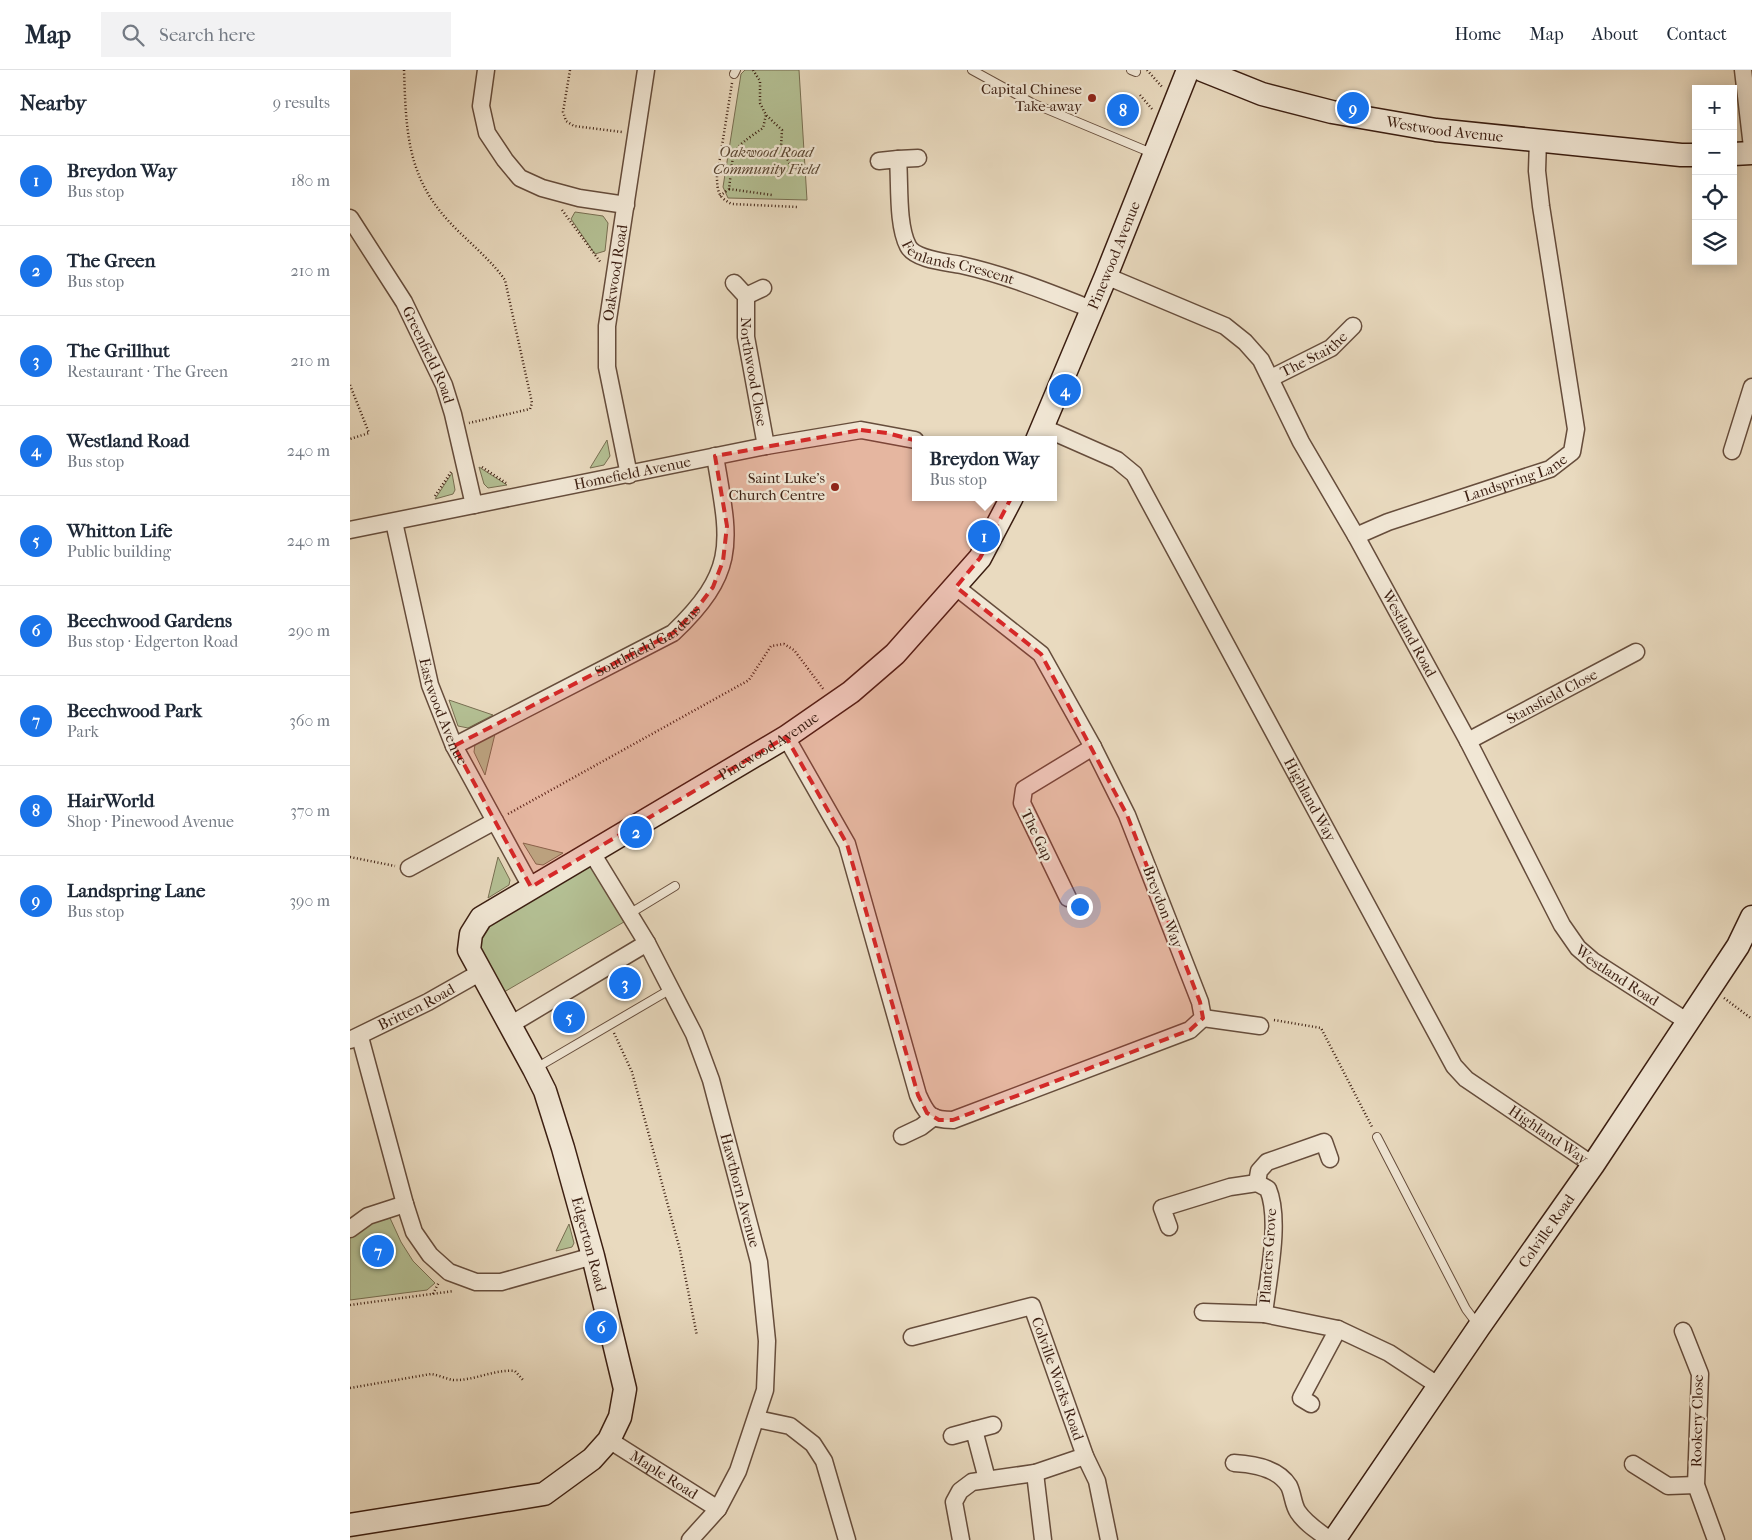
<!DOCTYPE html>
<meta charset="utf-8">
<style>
body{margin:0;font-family:"IM FELL French Canon",serif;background:#f2f2f3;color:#1f2937}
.controls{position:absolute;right:15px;top:15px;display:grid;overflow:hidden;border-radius:0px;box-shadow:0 2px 12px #0003}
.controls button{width:45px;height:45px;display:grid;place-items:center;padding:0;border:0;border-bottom:1px solid #e0e1e3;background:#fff;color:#1f2937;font:25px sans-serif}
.you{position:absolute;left:729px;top:836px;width:18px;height:18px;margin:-12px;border:4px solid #fff;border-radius:50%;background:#1a73e8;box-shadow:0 0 0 8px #1a73e833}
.badge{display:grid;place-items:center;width:32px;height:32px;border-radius:50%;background:#1a73e8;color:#fff;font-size:16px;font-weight:700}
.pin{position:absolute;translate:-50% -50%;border:2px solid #fff;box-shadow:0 1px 5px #0006}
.popup{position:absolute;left:562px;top:366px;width:145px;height:65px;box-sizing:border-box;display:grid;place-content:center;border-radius:0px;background:#fff;filter:drop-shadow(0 1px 4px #0005);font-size:16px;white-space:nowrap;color:#747a83}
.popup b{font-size:19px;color:#1f2937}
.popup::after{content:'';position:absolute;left:50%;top:100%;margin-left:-10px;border:10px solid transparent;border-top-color:#fff}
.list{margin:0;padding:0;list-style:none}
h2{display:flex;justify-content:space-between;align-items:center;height:65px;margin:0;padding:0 20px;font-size:21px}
h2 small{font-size:16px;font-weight:400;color:#747a83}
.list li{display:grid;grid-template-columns:32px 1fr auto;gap:15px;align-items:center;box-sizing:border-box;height:90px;padding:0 20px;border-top:1px solid #e0e1e3}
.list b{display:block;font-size:19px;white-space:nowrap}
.list p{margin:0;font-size:16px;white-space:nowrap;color:#747a83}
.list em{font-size:16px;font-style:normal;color:#747a83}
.icon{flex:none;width:28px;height:28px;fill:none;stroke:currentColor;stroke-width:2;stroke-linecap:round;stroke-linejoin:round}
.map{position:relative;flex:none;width:1402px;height:1470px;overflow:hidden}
header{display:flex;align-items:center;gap:30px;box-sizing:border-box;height:70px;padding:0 25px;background:#fff;border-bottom:1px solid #e0e1e3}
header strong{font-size:24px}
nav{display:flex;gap:28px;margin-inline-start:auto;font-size:18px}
.search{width:350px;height:45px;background:#f2f2f3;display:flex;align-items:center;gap:12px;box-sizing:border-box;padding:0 18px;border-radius:0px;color:#747a83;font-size:19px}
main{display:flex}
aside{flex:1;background:#fff}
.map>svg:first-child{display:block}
</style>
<header>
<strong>Map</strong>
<div class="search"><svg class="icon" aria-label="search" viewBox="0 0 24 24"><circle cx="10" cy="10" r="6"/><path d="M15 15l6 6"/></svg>Search here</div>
<nav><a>Home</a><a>Map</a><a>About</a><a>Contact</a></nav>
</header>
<main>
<aside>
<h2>Nearby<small>9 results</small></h2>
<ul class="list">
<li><span class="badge">1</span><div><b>Breydon Way</b><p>Bus stop</p></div><em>180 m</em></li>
<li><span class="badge">2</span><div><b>The Green</b><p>Bus stop</p></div><em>210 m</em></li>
<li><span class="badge">3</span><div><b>The Grillhut</b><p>Restaurant · The Green</p></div><em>210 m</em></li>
<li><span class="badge">4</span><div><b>Westland Road</b><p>Bus stop</p></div><em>240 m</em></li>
<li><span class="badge">5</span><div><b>Whitton Life</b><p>Public building</p></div><em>240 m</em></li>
<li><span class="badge">6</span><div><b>Beechwood Gardens</b><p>Bus stop · Edgerton Road</p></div><em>290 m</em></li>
<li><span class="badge">7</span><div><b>Beechwood Park</b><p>Park</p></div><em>360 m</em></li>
<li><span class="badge">8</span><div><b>HairWorld</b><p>Shop · Pinewood Avenue</p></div><em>370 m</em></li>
<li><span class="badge">9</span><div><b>Landspring Lane</b><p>Bus stop</p></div><em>390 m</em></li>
</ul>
</aside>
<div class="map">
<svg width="1402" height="1470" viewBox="0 0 1402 1470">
<rect width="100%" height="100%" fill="#e9dabf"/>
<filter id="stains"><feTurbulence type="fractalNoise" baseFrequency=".004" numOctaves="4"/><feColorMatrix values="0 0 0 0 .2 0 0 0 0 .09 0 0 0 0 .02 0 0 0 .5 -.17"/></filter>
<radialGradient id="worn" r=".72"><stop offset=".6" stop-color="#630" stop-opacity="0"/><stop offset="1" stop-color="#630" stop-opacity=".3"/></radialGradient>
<!-- green -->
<g fill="#b4c094" stroke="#786f52">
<polygon points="395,0 449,0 457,130 378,128 373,117 391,4"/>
<polygon points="225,142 253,146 258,153 255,181 245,184 221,149"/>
<polygon points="257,370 260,386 254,395 240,398"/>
<polygon points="129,397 157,415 138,418 134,414"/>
<polygon points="102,403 105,420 103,424 85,429"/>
<polygon points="99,630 143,645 118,658 108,656"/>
<polygon points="145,664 135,705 124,682 125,674"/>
<polygon points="173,773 213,783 193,795 186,794"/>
<polygon points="148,787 160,810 159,815 138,828"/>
<polygon points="242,788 279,849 149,925 126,866 135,851"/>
<polygon points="40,1148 51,1172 63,1191 85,1213 77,1220 0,1230 0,1167 16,1155"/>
<polygon points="219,1154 224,1173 222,1177 206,1181"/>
</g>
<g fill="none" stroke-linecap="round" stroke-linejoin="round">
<defs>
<g id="lane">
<polyline points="622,0 682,33 804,84"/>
<polyline points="781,0 786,2"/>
<polyline points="384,4 386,0"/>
<polyline points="279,844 325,816"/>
<polyline points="186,998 321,919"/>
<polyline points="1027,1067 1116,1239 1128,1255"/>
</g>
<g id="street">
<polyline points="136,0 131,36 137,63 155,90 170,108 192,118 229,128 276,135"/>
<polyline points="1393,0 1402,77"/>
<polyline points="548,89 568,88"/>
<path id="s1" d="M529,91l19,-2c2,25 -1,66 10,87 7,14 39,16 53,19 45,10 87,27 130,44"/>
<path id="s2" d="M0,148l54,84 40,83 9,29 21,91"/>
<path id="s3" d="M756,206l119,50 20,16 16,18 40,82 55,94 112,205 94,184 16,23 15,13 95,61"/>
<path id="s4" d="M384,213l12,13v41l20,109"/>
<polyline points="396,226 413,218"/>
<path id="s5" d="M921,308l60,-30 22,-22"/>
<path id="s6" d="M692,357l75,33 17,14 320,592 12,13 127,86"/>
<polyline points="1382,381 1402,317"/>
<path id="s7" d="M279,405l-22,-108v-41l39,-256"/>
<path id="s8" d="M44,452l36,163 24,61 77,141"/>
<path id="s9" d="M0,460l416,-84 95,-16 54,10"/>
<path id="s10" d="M1006,466l32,-14 162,-53 22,-17 4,-23 -35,-223 -4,-35 1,-31"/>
<path d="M436,667l61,107 71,251c9,20 12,25 35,25l237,-90 13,-12 -3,-16 -73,-187 -34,-68 -52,-93 -85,-67"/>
<path id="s11" d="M1118,671l168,-89"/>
<path id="s12" d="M104,676l219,-113c67,-64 56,-93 42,-177"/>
<path id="s13" d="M242,783l55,90 47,91 17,46 48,182 8,79 -2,49 -27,81 -20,38 -28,31"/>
<polyline points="59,798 145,751"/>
<polyline points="718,828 672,733 674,719 743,677"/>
<polyline points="853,948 910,956"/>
<polyline points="160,955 297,873"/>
<polyline points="10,967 55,1134 64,1162 80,1185 99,1202 126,1212 151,1212 243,1186"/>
<path id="s14" d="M0,970l78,-38 53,-30"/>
<polyline points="552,1066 571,1057 584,1047"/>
<polyline points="907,1113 909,1101 917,1092 974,1072 980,1089"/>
<path d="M819,1157l-7,-19 68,-21 27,-4 11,6c13,31 0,90 -4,125"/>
<polyline points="0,1159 18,1146 55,1134"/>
<polyline points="853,1242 914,1244 988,1259 1039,1283 1089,1316"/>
<polyline points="1333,1261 1350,1304 1346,1415 1366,1470"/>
<path id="s15" d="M562,1267l120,-31 53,150 12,25 12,59"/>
<polyline points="961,1334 951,1328 988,1259"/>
<polyline points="407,1349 440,1356 463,1374 474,1391 497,1470"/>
<polyline points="624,1360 643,1355"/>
<polyline points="602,1366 624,1360 637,1409"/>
<path id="s16" d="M259,1370l109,69"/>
<path d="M884,1393c20,1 44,5 55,23 4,8 4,19 9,26 8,12 20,19 32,28"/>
<polyline points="1283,1394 1318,1416 1346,1415"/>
<polyline points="685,1403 693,1470"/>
<polyline points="611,1470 604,1432 610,1421 622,1412 685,1403 735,1386"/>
</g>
<g id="secondary">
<path id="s17" d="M852,0l60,24 70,18 104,18 245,25h15"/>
<polyline points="1383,84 1402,83"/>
<path id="s18" d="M687,370l69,-164 82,-206"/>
<path id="s19" d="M0,1455l194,-31 48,-35 17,-19 11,-23 5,-28 -32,-133 -30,-108 -18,-57 -11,-22 -65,-119 2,-16 10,-16 305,-181 65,-45 44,-38 85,-96 32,-61"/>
<path id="s20" d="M984,1470l145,-213 114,-162 145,-219 14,-29"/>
</g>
</defs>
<!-- lane casing -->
<use href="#lane" stroke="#664d3c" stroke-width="10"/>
<!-- street casing -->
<use href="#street" stroke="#664d3c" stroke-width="19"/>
<!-- secondary casing -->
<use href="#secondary" stroke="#3b1e11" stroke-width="25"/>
<!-- path -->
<g stroke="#3b1e11" stroke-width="2.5" stroke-dasharray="1 2.5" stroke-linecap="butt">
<path d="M54,0c2,55 2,103 41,147 19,22 43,39 60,63l27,123 -2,6 -61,14"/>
<polyline points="220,0 213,42 216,51 224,56 272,62"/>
<polyline points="403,0 410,11 410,33 416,45 432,60 431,77 442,98"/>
<polyline points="797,0 813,18"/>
<path d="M382,13l-15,94c0,15 2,21 15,27l66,3"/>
<polyline points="790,25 802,39"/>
<polyline points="379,119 422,125"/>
<path d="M370,126l9,-7c5,-40 0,-38 34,-61l3,-13"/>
<polyline points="212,140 251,193"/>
<polyline points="0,315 19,363 0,369"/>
<polyline points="132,397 156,413"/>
<polyline points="85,426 101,402"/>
<polyline points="158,744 399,610 421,576 434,574 444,580 474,620"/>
<polyline points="0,787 45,796"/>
<polyline points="1374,928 1402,949"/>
<polyline points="924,950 971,958 1022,1057"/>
<polyline points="264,963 282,1002 330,1180 347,1266"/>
<polyline points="83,1224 89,1212"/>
<polyline points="0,1235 104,1221"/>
<path d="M0,1318l81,-14c7,1 16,5 22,6 21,1 41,-11 62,-9l8,9"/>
</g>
<!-- lane -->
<use href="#lane" stroke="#f1e7d5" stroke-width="8"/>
<!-- street -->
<use href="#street" stroke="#f1e7d5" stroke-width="16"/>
<!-- secondary -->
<use href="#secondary" stroke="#f1e7d5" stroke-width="22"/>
</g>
<!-- marked area -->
<path fill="#d62828" fill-opacity="0.2" stroke="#d62828" stroke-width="4" stroke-dasharray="10 6" stroke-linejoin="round" d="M511,360l26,3 68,18 68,24 -43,83 -24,29 85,67 86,161 73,187 3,16 -13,12 -237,90h-14l-12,-7 -9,-18 -71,-251 -61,-107 -255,150 -77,-141 219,-113 22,-22 18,-24 10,-26 4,-35 -12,-70z"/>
<!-- markers -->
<g fill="#8f2418" stroke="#f1e7d5" stroke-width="2">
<circle cx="742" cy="28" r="5"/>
<circle cx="485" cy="417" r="5"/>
</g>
<g text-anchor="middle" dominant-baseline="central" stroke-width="4.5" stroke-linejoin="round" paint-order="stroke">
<!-- poi labels -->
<g font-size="15" fill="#3b1e11" stroke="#f1e7d5" text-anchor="end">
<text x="732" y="19">Capital Chinese<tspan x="732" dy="17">Take-away</tspan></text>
<text x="475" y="408">Saint Luke's<tspan x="475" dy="17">Church Centre</tspan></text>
</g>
<!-- street labels -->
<g font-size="15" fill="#3b1e11" stroke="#f1e7d5">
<text stroke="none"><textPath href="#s17" startOffset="251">Westwood Avenue</textPath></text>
<text stroke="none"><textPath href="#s18" startOffset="200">Pinewood Avenue</textPath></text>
<text stroke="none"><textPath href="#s1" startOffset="161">Fenlands Crescent</textPath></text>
<text stroke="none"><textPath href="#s7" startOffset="205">Oakwood Road</textPath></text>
<text stroke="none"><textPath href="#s5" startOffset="49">The Staithe</textPath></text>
<text stroke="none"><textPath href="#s2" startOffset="158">Greenfield Road</textPath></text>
<text stroke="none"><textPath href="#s4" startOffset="94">Northwood Close</textPath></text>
<text stroke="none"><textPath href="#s9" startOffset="288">Homefield Avenue</textPath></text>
<text stroke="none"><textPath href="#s10" startOffset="170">Landspring Lane</textPath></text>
<text stroke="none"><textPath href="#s3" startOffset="490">Westland Road</textPath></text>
<text stroke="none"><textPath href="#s12" startOffset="221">Southfield Gardens</textPath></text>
<text stroke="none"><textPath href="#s11" startOffset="95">Stansfield Close</textPath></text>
<text stroke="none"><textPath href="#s8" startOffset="196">Eastwood Avenue</textPath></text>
<text stroke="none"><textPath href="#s19" startOffset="1174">Pinewood Avenue</textPath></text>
<text stroke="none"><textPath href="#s6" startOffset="474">Highland Way</textPath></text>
<text transform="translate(687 765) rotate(64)">The Gap</text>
<text transform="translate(813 837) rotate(69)">Breydon Way</text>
<text stroke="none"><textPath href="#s3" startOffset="895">Westland Road</textPath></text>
<text stroke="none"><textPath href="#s14" startOffset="74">Britten Road</textPath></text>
<text stroke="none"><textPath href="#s6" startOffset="894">Highland Way</textPath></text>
<text stroke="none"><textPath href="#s13" startOffset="371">Hawthorn Avenue</textPath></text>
<text stroke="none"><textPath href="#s20" startOffset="375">Colville Road</textPath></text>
<text transform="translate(239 1174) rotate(75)">Edgerton Road</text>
<text transform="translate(918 1186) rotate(-86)">Planters Grove</text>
<text stroke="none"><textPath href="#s15" startOffset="201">Colville Works Road</textPath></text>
<text transform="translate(1347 1351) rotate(-89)">Rookery Close</text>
<text stroke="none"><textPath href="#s16" startOffset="65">Maple Road</textPath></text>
</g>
<!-- park labels -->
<g font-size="15" font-style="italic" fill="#594632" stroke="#f1e7d5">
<text x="416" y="82">Oakwood Road<tspan x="416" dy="17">Community Field</tspan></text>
</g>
</g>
<rect width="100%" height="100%" filter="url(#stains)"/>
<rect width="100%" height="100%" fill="url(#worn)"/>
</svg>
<div class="controls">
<button>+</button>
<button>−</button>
<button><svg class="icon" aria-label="locate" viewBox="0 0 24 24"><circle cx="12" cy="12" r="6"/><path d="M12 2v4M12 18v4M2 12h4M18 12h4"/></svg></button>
<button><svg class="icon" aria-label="layers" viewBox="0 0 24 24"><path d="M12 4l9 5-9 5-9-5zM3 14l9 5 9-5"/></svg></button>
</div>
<div class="you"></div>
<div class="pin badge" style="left:634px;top:466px">1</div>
<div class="popup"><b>Breydon Way</b>Bus stop</div>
<div class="pin badge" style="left:286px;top:762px">2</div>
<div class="pin badge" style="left:275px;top:913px">3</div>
<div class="pin badge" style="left:715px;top:320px">4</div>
<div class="pin badge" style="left:219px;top:947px">5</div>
<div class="pin badge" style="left:251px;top:1257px">6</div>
<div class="pin badge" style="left:28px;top:1181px">7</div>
<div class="pin badge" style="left:773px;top:40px">8</div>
<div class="pin badge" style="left:1003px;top:38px">9</div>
</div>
</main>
